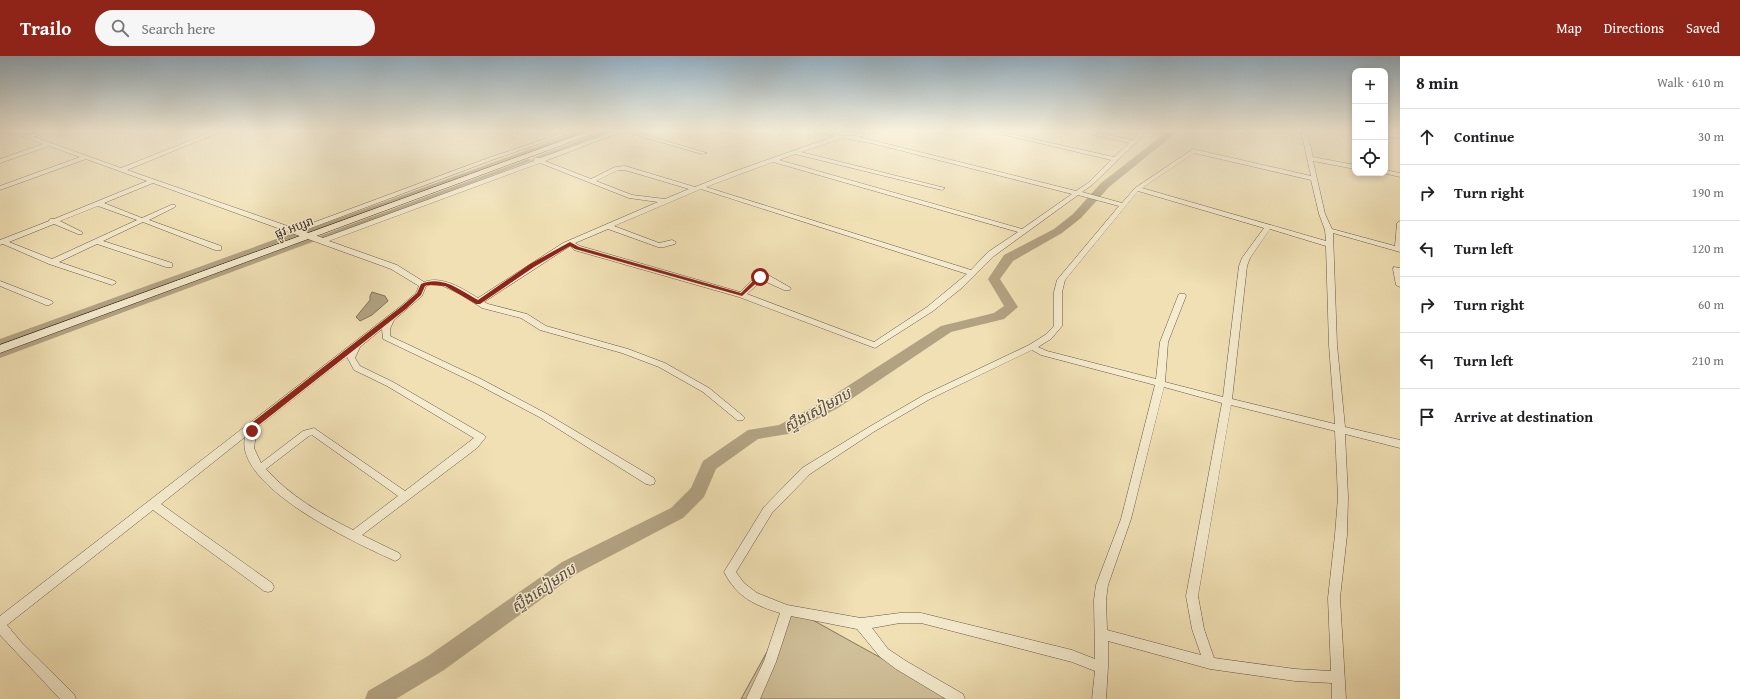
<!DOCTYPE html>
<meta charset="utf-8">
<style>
body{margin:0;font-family:"Gentium Book Plus","Noto Sans Khmer",serif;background:#f6f6f6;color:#202124}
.controls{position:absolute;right:12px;top:12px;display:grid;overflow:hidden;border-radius:8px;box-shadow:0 2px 6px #0003}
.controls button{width:36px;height:36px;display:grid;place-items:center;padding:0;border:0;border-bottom:1px solid #e0e0e0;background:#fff;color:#202124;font:20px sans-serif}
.stop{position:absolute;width:12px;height:12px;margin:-9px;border:3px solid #8f2418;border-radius:50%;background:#fff}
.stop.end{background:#8f2418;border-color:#fff;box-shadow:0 1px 4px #0008}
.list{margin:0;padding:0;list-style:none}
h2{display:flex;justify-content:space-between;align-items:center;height:52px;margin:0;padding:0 16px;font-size:17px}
h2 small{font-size:13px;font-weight:400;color:#757577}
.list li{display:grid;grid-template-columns:26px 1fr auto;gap:12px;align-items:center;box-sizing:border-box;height:56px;padding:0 16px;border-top:1px solid #e0e0e0}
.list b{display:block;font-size:15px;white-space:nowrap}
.list em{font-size:13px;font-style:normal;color:#757577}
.icon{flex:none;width:22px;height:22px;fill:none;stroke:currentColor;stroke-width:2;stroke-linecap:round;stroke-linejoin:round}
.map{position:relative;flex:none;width:1400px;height:643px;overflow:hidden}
header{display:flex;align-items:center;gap:24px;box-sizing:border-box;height:56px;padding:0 20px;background:#8f2418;color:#fff}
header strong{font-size:19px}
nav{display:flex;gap:22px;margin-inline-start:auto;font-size:14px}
.search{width:280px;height:36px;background:#f6f6f6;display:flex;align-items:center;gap:10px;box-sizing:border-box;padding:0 14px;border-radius:22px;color:#757577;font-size:15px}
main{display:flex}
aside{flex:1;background:#fff}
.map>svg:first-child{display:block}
</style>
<header>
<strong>Trailo</strong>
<div class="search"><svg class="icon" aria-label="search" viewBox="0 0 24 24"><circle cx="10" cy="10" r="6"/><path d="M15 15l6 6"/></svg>Search here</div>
<nav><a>Map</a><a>Directions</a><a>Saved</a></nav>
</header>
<main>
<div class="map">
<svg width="1400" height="643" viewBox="0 0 1400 643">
<rect width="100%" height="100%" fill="#f0e0b4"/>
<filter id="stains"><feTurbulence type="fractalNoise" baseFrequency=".005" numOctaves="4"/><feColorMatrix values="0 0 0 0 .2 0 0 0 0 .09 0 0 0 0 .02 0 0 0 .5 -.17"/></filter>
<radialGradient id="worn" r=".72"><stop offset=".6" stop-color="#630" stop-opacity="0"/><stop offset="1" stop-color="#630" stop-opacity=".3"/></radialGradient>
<!-- green -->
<polygon fill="#d1c19b" stroke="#86755e" points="791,552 955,643 741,643"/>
<!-- water -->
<polygon fill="#b2a282" stroke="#82725c" points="372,236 385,240 388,245 372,259 360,265 356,261 370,244 370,240"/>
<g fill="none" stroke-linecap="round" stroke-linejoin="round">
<!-- canal -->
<g fill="#b2a282" fill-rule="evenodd">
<polygon points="580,75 587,75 310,176 306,176 304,175"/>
<polygon points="605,75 612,75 540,102 535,101"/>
<polygon points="528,103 533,104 324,183 318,183 317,181"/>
<polygon points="293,177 296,177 300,179 0,289 0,283"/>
<polygon points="308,183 311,183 315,185 0,302 0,296"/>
</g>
<!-- river -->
<polygon fill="#b2a282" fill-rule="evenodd" points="1168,75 1178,75 1109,131 1081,162 1062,177 1013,205 1000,223 1018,251 1004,263 951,276 838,352 788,378 758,383 716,413 704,441 683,462 576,518 444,614 396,643 365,643 368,635 428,600 562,506 671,452 691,432 703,405 748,374 779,369 826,344 941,270 994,257 1004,250 988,223 1004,199 1054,173 1073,158 1101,127"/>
<defs>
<g id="street">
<path d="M8,75c8,-1 13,4 20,4 6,0 12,-4 20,-4l-1,1 -13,5 87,31 93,-37h7l-1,1 -93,38 169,59 192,-71 81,-27h7l-84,29 -189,71 20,7 211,-77v-3h6l76,-27h7l-78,30 46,18 24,-12 10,-1 70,21 35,-14 105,-37 -21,-4 -1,-1c12,0 30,6 39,5 8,-1 14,-5 23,-5l-1,1 -15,5 217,54 12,-8 23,-23 -123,-29h9l117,26 15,-14 -48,-11 -1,-1h9l43,9 10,-9h6l-56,54 -10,7 40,11 13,-15 58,-39 118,27 -10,-45h6l6,26 42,8v4l-42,-8 12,53 7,15 63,17 2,-23 3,-2v31l-67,-19 4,112 8,82 55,13v8l-55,-14 3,63 -1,38 -7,63 6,101h-14v-16l-37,-2 -85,-12 -102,-28v26l-2,32h-14l3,-28 -23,-9 -151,-39h-21l-28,5 16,21 18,12 57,33 2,5h-19l-50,-30 -16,-12 -23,-28 -66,-13 -15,46 -16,37h-14l18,-38 16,-48c-26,-8 -43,-16 -56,-41l40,-65 38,-39 67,-41 55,-32 105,-50 16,-10 9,-9v-34l3,-12 62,-74 -41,-11 -84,61 -31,31 -30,24 -58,37 -136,-51 -165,-47 -4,-4 -86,56 4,2 39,10 19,12 82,23 37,14 44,25 34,28 2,2 -2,2h-6l-34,-28 -44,-25 -37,-14 -82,-23 -19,-12 -39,-10 -22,-14 -19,-9 -9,-1 -6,2 -4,10 -28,24 -4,9v7l91,43 66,35 107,64 1,3 -1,3 -4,1 -4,-1 -105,-66 -66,-35 -92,-44 -1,-10 -22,18 -5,11 5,8 33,16 91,53 2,2 -9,11 -115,87 37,18 2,3 -2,3 -4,2 -4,-2c-36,-16 -157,-73 -146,-122l-84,67 111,79 2,4 -2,4 -4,1 -4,-1 -111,-81 -146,115 15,18 52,51 2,5h-16l-60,-64v-19l401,-310 15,-13 3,-7 -28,-17 -238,-86 -49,20 38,15 29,-13h4v2l-26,13 72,26v4h-6l-72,-28 -40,19 69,22v4h-6l-69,-23 -38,18 56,19 1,2 -4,2 -63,-21 -46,-20 -3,1v-5l49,-19 1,-2h4l93,-38 -61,-22 -86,31v-4l80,-29 -31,-11 -49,17v-4l43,-15zM843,82l32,6 197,50 -50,35 -243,-69 16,-6 147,36 3,-2 -144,-36zM1194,97l117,27 8,34 6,16 1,11 -184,-53zM773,106l245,70 -30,20 -17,18 -265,-83zM540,107l89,35 29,4 -95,41 -85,55c-15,-9 -36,-23 -54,-16l-27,-17 -68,-24zM618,114h7l64,19 -24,10 -33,-4 -36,-14zM701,133l266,85 -40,33 -53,35 -127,-48 15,-14 22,10h6l1,-2 -21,-12 -13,-1 -17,17 -160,-46 -5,-3 33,-14 50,18h6l11,-3 1,-2 -4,-2 -13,3 -45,-17zM1138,135l126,37 -22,30 -3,8 -16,131 -58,-15 3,-40 18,-46 -1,-2h-6l-1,2 -18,46 -4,37 -109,-28 -9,-4 13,-8 11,-13v-34l3,-12zM98,150l39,14 -85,39 -43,-17 45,-18 24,10h4v-2l-22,-11zM1270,173l56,17 3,99 6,79 -103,-25 15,-133 3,-8zM1032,294l9,5 114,30 -34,134 -25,66 -2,15 1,59 -23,-9 -151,-37h-21l-39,5 -74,-13 -30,-12 -13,-10 -8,-11 36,-59 38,-39 65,-43 55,-32zM347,301l7,13 33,16 87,52 -69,53 -91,-63 -11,3 -42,32 -7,-15 3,-20zM1164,331l58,16 -36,193 6,33 9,26 -94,-25 -1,-30 2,-15 23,-66zM1231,349l104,26 3,66 -3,38 -7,63 3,73 -36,-2 -81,-11 -10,-29 -6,-33zM312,379l86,61 -45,34c-32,-16 -63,-34 -87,-61l43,-33z"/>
<polygon points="623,75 631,75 707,97 702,98"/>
<polygon points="1385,76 1400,79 1400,83 1385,80"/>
<polygon points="1385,114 1400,117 1400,121 1383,117 1385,117"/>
<polygon points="1394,211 1400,212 1400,231 1396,229 1393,213"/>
<polygon points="0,225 52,245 53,247 49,249 46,249 0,230"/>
</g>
<polygon id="secondary" points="589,75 600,75 0,297 0,289"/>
</defs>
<!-- street casing -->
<use href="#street" stroke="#685746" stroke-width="1"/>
<!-- secondary casing -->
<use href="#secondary" stroke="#3a2922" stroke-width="1"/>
<!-- street -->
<use href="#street" fill="#f5ebce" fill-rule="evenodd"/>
<!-- secondary -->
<use href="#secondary" fill="#f5ebce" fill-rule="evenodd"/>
</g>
<!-- sky -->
<linearGradient id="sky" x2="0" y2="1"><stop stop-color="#92adbf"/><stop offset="0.45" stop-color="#f8f1dd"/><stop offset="1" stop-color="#f8f1dd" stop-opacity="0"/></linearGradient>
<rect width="1400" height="165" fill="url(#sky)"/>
<!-- route -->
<path fill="#8f2418" d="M570,186l9,5 162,46 17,-17 5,1 -21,19 -167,-47 -5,-3 -36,21 -54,37h-4l-31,-18 -17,-1 -3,1 -4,9 -15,14 -151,119v4h-5l-1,-7 153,-119 15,-13 4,-9c21,-9 39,6 57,16l52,-36z"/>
<g text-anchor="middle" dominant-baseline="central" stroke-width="3" stroke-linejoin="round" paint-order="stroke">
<!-- far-street labels -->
<g font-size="12" fill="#3a2922" stroke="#f5ebce">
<text transform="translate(294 171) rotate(-20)">ផ្លូវ អប្សរា</text>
</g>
<!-- water labels -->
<g font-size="15" font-style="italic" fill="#5e4d3f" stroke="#f5ebce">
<text transform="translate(817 354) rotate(-29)">ស្ទឹងសៀមរាប</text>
<text transform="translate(543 532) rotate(-34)">ស្ទឹងសៀមរាប</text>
</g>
</g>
<rect width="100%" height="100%" filter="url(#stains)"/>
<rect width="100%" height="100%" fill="url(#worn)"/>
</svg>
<div class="controls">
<button>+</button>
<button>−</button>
<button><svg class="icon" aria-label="locate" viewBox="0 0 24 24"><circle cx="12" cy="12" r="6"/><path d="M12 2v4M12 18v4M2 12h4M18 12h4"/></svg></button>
</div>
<div class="stop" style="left:760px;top:221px"></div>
<div class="stop end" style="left:252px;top:375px"></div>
</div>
<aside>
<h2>8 min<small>Walk · 610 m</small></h2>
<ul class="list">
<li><svg class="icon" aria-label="ahead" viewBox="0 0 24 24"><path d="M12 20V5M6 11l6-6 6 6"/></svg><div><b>Continue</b></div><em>30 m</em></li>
<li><svg class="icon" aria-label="right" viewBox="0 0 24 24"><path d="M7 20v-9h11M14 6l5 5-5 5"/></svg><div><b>Turn right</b></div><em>190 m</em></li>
<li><svg class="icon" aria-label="left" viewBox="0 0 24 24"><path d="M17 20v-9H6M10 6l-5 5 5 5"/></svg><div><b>Turn left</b></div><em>120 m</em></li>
<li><svg class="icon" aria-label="right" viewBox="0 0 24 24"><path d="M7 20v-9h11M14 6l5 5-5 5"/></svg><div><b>Turn right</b></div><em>60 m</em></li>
<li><svg class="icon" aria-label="left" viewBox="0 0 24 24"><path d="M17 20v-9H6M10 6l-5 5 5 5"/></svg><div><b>Turn left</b></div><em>210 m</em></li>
<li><svg class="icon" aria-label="arrive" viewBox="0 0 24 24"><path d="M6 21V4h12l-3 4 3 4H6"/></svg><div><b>Arrive at destination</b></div></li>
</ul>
</aside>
</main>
